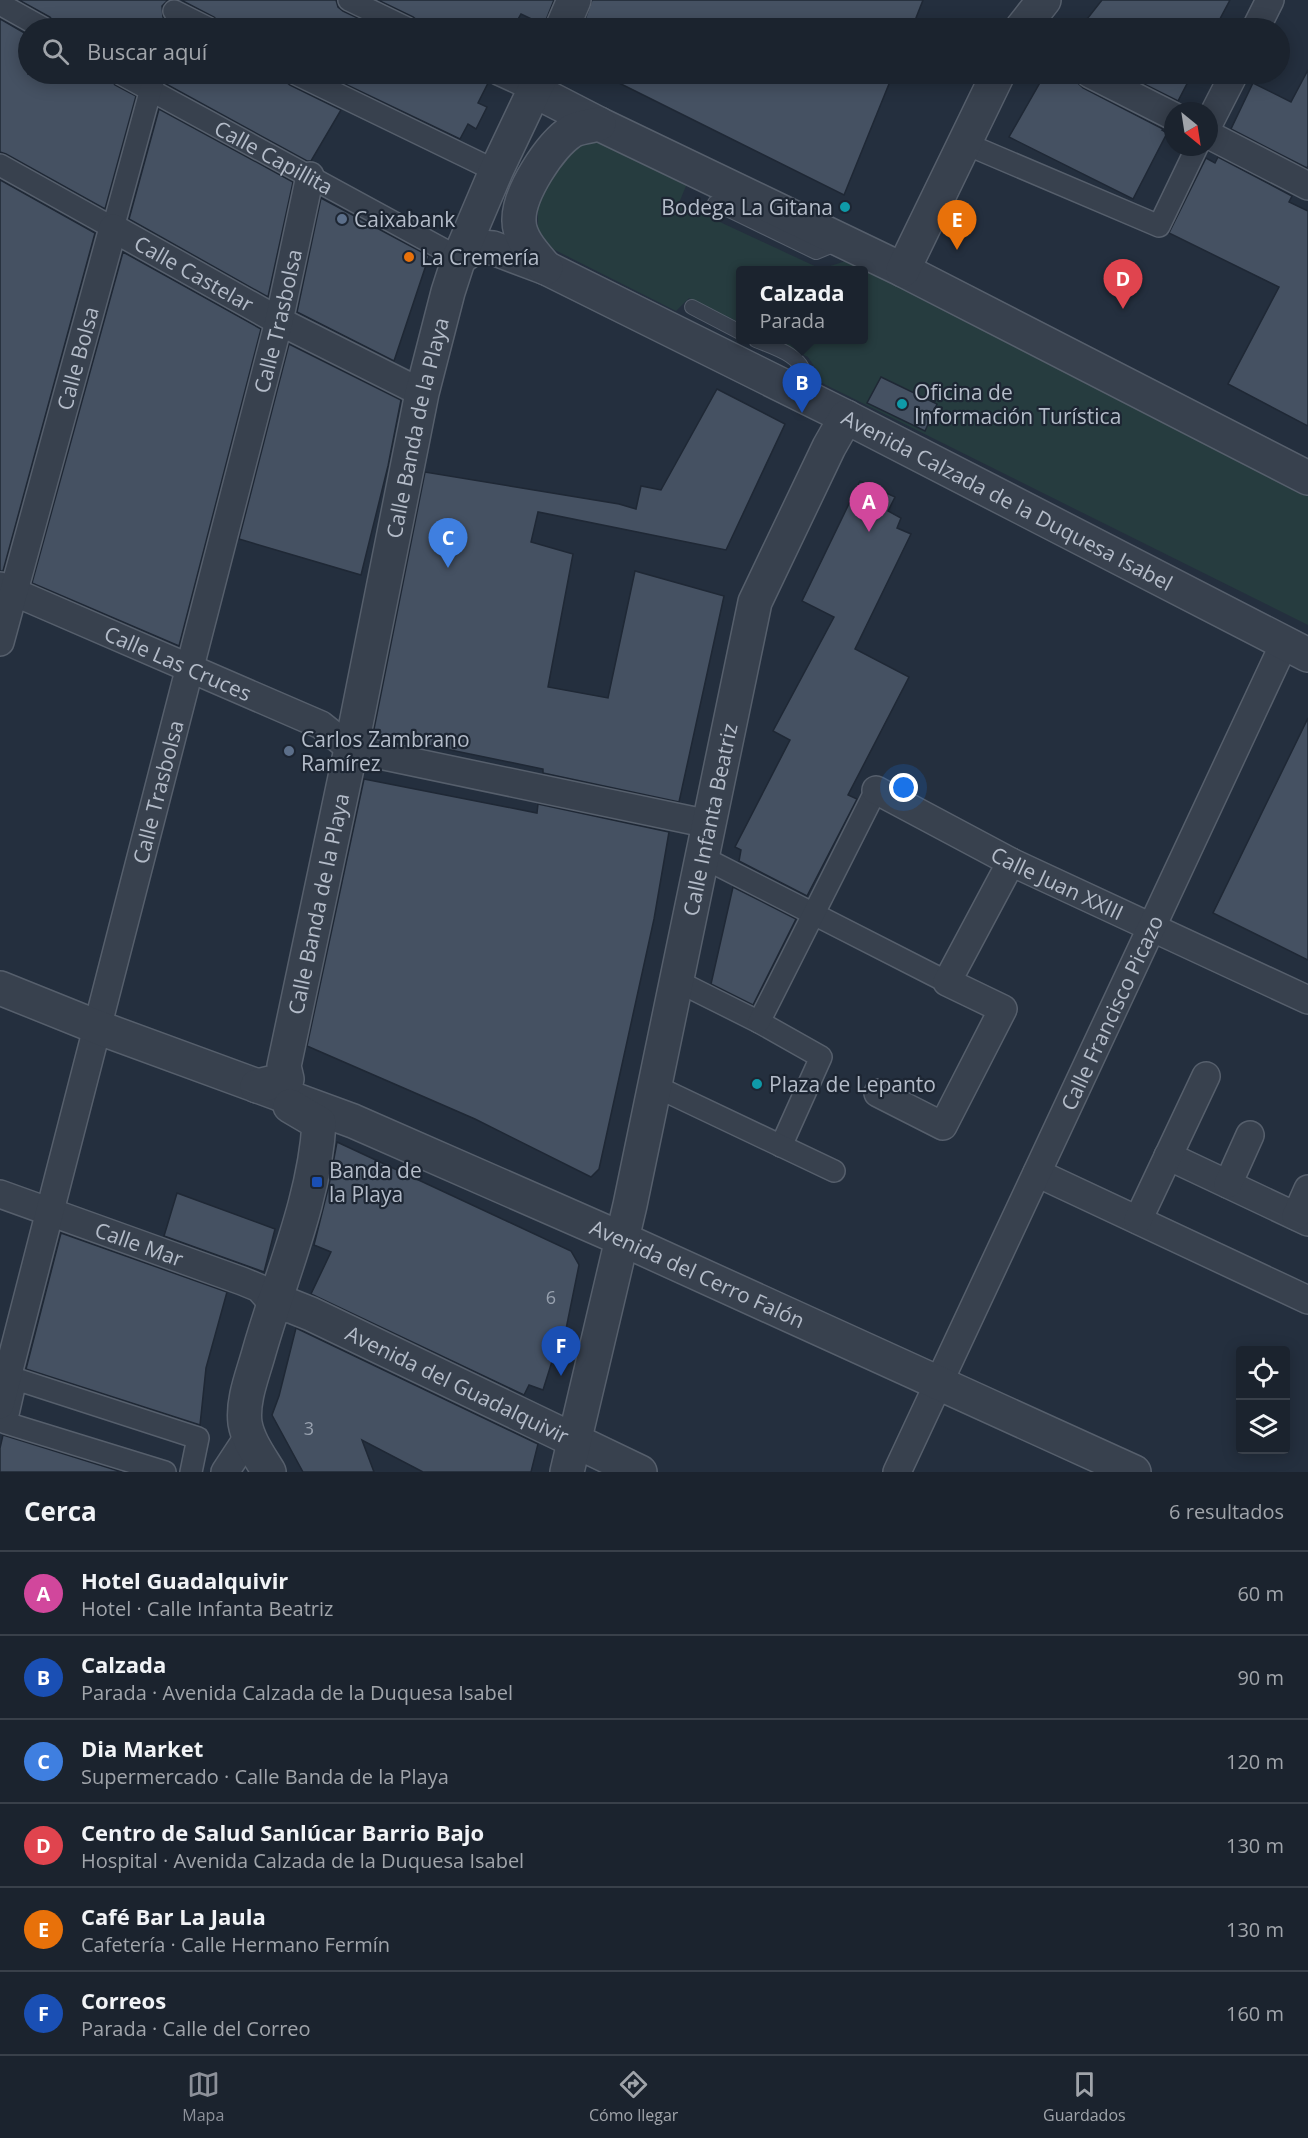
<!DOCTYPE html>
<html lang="es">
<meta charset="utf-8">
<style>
body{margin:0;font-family:"Open Sans",sans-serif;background:#282f3a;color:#f1f3f6}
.controls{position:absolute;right:18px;bottom:18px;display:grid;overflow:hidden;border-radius:6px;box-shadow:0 3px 15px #0003}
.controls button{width:54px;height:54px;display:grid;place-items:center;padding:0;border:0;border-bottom:2px solid #39404a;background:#1b232e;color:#f1f3f6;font:30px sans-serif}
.compass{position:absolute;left:1164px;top:102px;width:54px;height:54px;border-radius:50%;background:#1b232e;box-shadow:0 3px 15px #0003;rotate:150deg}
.you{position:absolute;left:904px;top:788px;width:21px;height:21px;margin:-15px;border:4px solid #fff;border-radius:50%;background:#1a73e8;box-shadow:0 0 0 9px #1a73e833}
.badge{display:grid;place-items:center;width:39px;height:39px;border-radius:50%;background:#8c9099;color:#fff;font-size:20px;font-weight:700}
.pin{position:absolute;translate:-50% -50px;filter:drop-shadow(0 2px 3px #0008)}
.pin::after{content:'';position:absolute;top:32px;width:21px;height:18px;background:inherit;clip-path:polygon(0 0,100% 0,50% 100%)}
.popup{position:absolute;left:736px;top:266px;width:132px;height:78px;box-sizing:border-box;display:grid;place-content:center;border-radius:6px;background:#1b232e;filter:drop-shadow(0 2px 4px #0005);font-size:20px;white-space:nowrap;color:#a0a4aa}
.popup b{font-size:22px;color:#f1f3f6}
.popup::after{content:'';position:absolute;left:50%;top:100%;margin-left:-12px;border:12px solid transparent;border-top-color:#1b232e}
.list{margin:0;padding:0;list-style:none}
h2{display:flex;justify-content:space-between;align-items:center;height:78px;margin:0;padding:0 24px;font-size:26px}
h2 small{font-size:20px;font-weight:400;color:#a0a4aa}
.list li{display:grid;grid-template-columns:39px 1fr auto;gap:18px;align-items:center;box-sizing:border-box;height:84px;padding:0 24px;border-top:2px solid #39404a}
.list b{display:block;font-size:22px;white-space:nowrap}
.list p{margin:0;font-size:20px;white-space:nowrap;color:#a0a4aa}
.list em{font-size:20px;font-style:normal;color:#a0a4aa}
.icon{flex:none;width:33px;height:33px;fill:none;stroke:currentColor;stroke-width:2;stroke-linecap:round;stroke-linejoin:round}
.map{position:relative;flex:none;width:1308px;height:1472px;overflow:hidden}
.search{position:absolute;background:#1b232e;box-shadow:0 3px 15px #0003;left:18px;right:18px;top:18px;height:66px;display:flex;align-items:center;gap:15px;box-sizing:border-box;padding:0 21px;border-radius:33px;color:#a0a4aa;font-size:22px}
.sheet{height:582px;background:#1b232e}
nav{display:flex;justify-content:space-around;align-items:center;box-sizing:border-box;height:84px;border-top:2px solid #39404a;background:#1b232e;font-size:16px;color:#a0a4aa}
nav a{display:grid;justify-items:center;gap:3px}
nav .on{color:#8c9099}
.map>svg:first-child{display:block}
</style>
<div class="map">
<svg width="1308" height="1472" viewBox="0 0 1308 1472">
<rect width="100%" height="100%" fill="#242f3e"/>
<!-- green -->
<polygon fill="#263c3f" points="585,142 610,144 688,181 679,203 821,269 852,259 1308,491 1308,625 814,379 816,369 808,357 773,340 864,340 864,270 740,270 740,323 689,298 676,311 553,249 538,230 538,206 563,154"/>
<!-- building -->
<g fill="#455162" stroke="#1f2835" stroke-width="1.5">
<polygon points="19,0 168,0 162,6 163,17 180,28 56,28 54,22 50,17"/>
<polygon points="181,0 336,0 338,7 343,11 379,28 221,28 219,22 214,17"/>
<polygon points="378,0 554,0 544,25 521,14 513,28 420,28 418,21 413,17"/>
<polygon points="592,0 923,0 912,28 582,28"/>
<polygon points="1102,0 1230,0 1215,28 1080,28"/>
<polygon points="0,19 28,35 28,74 103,74 109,77 115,85 136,96 105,209 6,154 0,152"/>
<polygon points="1308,70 1308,166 1307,168 1231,129 1253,83 1291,102"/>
<polygon points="167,74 283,74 285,81 290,85 341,110 311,161 307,161 166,84"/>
<polygon points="324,74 469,74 488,83 478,103 487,107 476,129 468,124 460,139"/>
<polygon points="601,74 893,74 844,195"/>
<polygon points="1045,74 1074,74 1077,82 1083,88 1163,129 1162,130 1167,133 1133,199 1009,137"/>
<polygon points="1124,74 1192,74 1178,101"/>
<polygon points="159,109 293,182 268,297 129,219"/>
<polygon points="1218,157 1292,196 1289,202 1308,211 1308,426 1228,384 1279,287 1169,233 1206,158 1215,163"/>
<polygon points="0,180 95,233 3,571 0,571"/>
<polygon points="321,198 429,256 394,361 297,312"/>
<polygon points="123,252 261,329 179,646 32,583"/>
<polygon points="289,344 401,400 388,466 361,575 239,539"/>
<polygon points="881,377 937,404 925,431 867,403"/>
<polygon points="717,389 785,424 726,550 538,512 531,542 573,554 548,687 608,698 635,571 724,596 679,802 543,773 543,769 373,734 425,472 619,504 636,509 641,486 661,490"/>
<polygon points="860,481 895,497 888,511 901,518 897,528 911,534 855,649 909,677 848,795 857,799 807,896 739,861 741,850 735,847 790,740 773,731 834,617 802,601"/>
<polygon points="1308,718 1308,960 1213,913"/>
<polygon points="364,779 537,813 538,804 669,832 654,919 599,1169 591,1177 475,1119 307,1046"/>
<polygon points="733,887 796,919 753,1005 711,984"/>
<polygon points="337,1142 571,1251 579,1265 565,1334 561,1333 543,1390 529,1385 524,1395 311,1294 331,1252 314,1245 329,1185"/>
<polygon points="177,1193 275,1229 264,1272 164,1236"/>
<polygon points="61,1233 227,1292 206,1368 200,1425 26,1369"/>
<polygon points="296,1328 538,1444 531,1472 423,1472 362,1440 374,1472 303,1472 272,1415 279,1396"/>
<polygon points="3,1435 122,1472 0,1472 0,1448"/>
</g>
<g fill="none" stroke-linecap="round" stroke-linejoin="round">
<defs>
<g id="service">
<polyline points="715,203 816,252 838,243"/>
<polyline points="692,307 740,332"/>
<path d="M756,340c16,7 46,15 48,35 1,6 0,13 0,20"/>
</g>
<g id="pedestrian">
<polyline points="349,0 407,28"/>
<polyline points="0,4 43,28"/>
<polyline points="174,11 208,28"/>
<path id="s1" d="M121,74l338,184"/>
<polyline points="296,74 496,171"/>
<polyline points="498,74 535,91"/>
<polyline points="964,143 1159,226 1197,147"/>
<polyline points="0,165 113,228 155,74"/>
<polyline points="702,857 947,982"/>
<polyline points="677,981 759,1022 821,1057 781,1146"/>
<polyline points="759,1022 876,790"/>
<polyline points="655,1086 834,1171"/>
<polyline points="165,1472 6,1423 16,1379 198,1438 191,1472"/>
</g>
<g id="minor">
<polyline points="1256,28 1270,0"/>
<polyline points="1090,74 1173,116"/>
<polyline points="1209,123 1234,74"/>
<polyline points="1209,135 1308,186"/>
<path id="s2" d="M0,586l321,139 30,24 358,75"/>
<path id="s3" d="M0,642l113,-414 166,93 143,72"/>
<path id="s4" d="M876,790l135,72 297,138"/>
<polyline points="878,1093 943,1126 1003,1009 947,982 1011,862"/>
<polyline points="1168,1156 1308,1222"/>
<polyline points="1037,1173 1308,1300"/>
<polyline points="1228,1184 1250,1135"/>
<path id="s5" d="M0,1194l242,87 17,7 14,16"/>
<polyline points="1296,1216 1308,1189"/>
<polyline points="1138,1220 1206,1076"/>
<path id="s6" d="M0,1405l279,-1084 31,-145"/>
<polyline points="225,1472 248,1437"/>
<path id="s7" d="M897,1472l387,-828"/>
</g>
<g id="tertiary">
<polyline points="562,28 574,0"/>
<polyline points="1022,28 1044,0"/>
<polyline points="535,91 599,124 903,270 1308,478"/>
<path id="s8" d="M459,258l12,-8 9,-3 13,1 53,20 300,149 462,238"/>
<path d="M546,268c-11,-13 -27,-29 -27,-47 -1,-27 31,-76 53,-90 7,-4 19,-5 27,-7"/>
<polyline points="903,270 998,74"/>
<path id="s9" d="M0,988l97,39 256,94 269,118 512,233"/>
<path id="s10" d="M257,1086l30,-7 -3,-13 67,-317 71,-356 26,-101 11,-34 37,-87 46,-97"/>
<path id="s11" d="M273,1304l18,2 20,8 329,158"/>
<path d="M269,1472c-9,-15 -21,-31 -24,-49 -3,-23 8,-49 14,-71 21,-74 56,-153 60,-229l-29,-17"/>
<path id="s12" d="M567,1472l63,-267 125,-603 74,-155 17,-30"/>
</g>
</defs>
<!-- service casing -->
<use href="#service" stroke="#565f6c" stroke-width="16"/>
<!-- pedestrian casing -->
<use href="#pedestrian" stroke="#565f6c" stroke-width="24"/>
<!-- minor casing -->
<use href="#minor" stroke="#565f6c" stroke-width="30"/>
<!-- tertiary casing -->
<use href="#tertiary" stroke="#565f6c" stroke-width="36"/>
<!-- service -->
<use href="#service" stroke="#38414e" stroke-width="14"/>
<!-- pedestrian -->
<use href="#pedestrian" stroke="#38414e" stroke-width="21"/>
<!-- minor -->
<use href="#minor" stroke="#38414e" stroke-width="27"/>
<!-- tertiary -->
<use href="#tertiary" stroke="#38414e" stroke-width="33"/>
</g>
<!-- markers -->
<g fill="#0f9aa8" stroke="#1d2633" stroke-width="2">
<circle cx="845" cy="207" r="6"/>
<circle cx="902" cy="404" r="6"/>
<circle cx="757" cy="1084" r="6"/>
</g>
<g fill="#5c6f8a" stroke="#1d2633" stroke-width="2">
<circle cx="342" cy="219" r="6"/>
<circle cx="289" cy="751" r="6"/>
</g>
<circle fill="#e8710a" stroke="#1d2633" stroke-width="2" cx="409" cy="257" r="6"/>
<rect fill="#1a4fb4" stroke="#1d2633" stroke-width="2" x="311" y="1176" width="12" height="12" rx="3"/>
<g text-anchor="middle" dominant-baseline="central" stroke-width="4.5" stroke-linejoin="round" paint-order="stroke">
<!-- number labels -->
<g font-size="18" fill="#98a1af">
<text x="551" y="1297">6</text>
<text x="309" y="1428">3</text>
</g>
<!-- street labels -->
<g font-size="21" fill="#b4bcc9" stroke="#1d2633">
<text stroke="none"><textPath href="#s1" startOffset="174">Calle Capillita</textPath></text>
<text stroke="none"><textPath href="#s3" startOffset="522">Calle Castelar</textPath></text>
<text stroke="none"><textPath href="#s6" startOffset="1119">Calle Trasbolsa</textPath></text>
<text stroke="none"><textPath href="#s3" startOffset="294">Calle Bolsa</textPath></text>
<text stroke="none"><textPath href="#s10" startOffset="696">Calle Banda de la Playa</textPath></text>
<text stroke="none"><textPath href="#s8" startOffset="610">Avenida Calzada de la Duquesa Isabel</textPath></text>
<text stroke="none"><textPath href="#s2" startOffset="194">Calle Las Cruces</textPath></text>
<text stroke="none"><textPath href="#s6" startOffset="633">Calle Trasbolsa</textPath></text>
<text stroke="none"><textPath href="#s12" startOffset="668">Calle Infanta Beatriz</textPath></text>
<text stroke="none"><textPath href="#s4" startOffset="204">Calle Juan XXIII</textPath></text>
<text stroke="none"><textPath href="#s10" startOffset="210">Calle Banda de la Playa</textPath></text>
<text stroke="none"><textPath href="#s7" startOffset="507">Calle Francisco Picazo</textPath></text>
<text stroke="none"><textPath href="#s5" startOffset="148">Calle Mar</textPath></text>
<text stroke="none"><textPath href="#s9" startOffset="754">Avenida del Cerro Falón</textPath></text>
<text stroke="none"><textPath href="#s11" startOffset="202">Avenida del Guadalquivir</textPath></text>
</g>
<!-- poi labels -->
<g font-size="21" fill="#b4bcc9" stroke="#1d2633" text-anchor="start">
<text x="833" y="207" text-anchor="end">Bodega La Gitana</text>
<text x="354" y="219">Caixabank</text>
<text x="421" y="257">La Cremería</text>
<text x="914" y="392">Oficina de<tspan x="914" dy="24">Información Turística</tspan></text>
<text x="301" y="739">Carlos Zambrano<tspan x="301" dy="24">Ramírez</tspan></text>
<text x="769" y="1084">Plaza de Lepanto</text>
<text x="329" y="1170">Banda de<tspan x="329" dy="24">la Playa</tspan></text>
</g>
</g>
</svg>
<div class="controls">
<button><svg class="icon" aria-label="locate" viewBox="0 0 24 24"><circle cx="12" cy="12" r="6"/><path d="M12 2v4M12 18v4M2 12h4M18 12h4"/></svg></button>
<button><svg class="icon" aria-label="layers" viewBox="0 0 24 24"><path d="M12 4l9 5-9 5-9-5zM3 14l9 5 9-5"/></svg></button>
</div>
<svg class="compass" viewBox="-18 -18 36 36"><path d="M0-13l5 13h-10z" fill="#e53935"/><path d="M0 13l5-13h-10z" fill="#a0a4aa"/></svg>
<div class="you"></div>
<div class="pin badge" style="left:869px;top:532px;background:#d1479c">A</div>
<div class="pin badge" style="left:802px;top:413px;background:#1a4fb4">B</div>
<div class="popup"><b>Calzada</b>Parada</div>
<div class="pin badge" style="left:448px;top:568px;background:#3f7fe0">C</div>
<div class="pin badge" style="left:1123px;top:309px;background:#e0444e">D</div>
<div class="pin badge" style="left:957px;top:250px;background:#e8710a">E</div>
<div class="pin badge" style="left:561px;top:1376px;background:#1a4fb4">F</div>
<div class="search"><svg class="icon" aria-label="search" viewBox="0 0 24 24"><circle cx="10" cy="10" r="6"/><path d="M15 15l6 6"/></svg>Buscar aquí</div>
</div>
<section class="sheet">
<h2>Cerca<small>6 resultados</small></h2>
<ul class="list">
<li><span class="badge" style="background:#d1479c">A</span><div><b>Hotel Guadalquivir</b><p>Hotel · Calle Infanta Beatriz</p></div><em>60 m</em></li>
<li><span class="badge" style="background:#1a4fb4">B</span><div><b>Calzada</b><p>Parada · Avenida Calzada de la Duquesa Isabel</p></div><em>90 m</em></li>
<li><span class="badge" style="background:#3f7fe0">C</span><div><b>Dia Market</b><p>Supermercado · Calle Banda de la Playa</p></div><em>120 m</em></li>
<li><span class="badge" style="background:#e0444e">D</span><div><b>Centro de Salud Sanlúcar Barrio Bajo</b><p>Hospital · Avenida Calzada de la Duquesa Isabel</p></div><em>130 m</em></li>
<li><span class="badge" style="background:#e8710a">E</span><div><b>Café Bar La Jaula</b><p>Cafetería · Calle Hermano Fermín</p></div><em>130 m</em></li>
<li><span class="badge" style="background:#1a4fb4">F</span><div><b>Correos</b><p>Parada · Calle del Correo</p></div><em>160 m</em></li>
</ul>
</section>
<nav>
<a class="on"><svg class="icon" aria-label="map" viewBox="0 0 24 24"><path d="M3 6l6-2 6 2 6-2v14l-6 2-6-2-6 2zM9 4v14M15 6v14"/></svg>Mapa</a>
<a><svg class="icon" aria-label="directions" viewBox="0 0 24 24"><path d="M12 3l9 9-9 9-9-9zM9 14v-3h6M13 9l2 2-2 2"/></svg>Cómo llegar</a>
<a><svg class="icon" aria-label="saved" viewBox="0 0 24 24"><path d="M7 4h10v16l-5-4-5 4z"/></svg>Guardados</a>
</nav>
